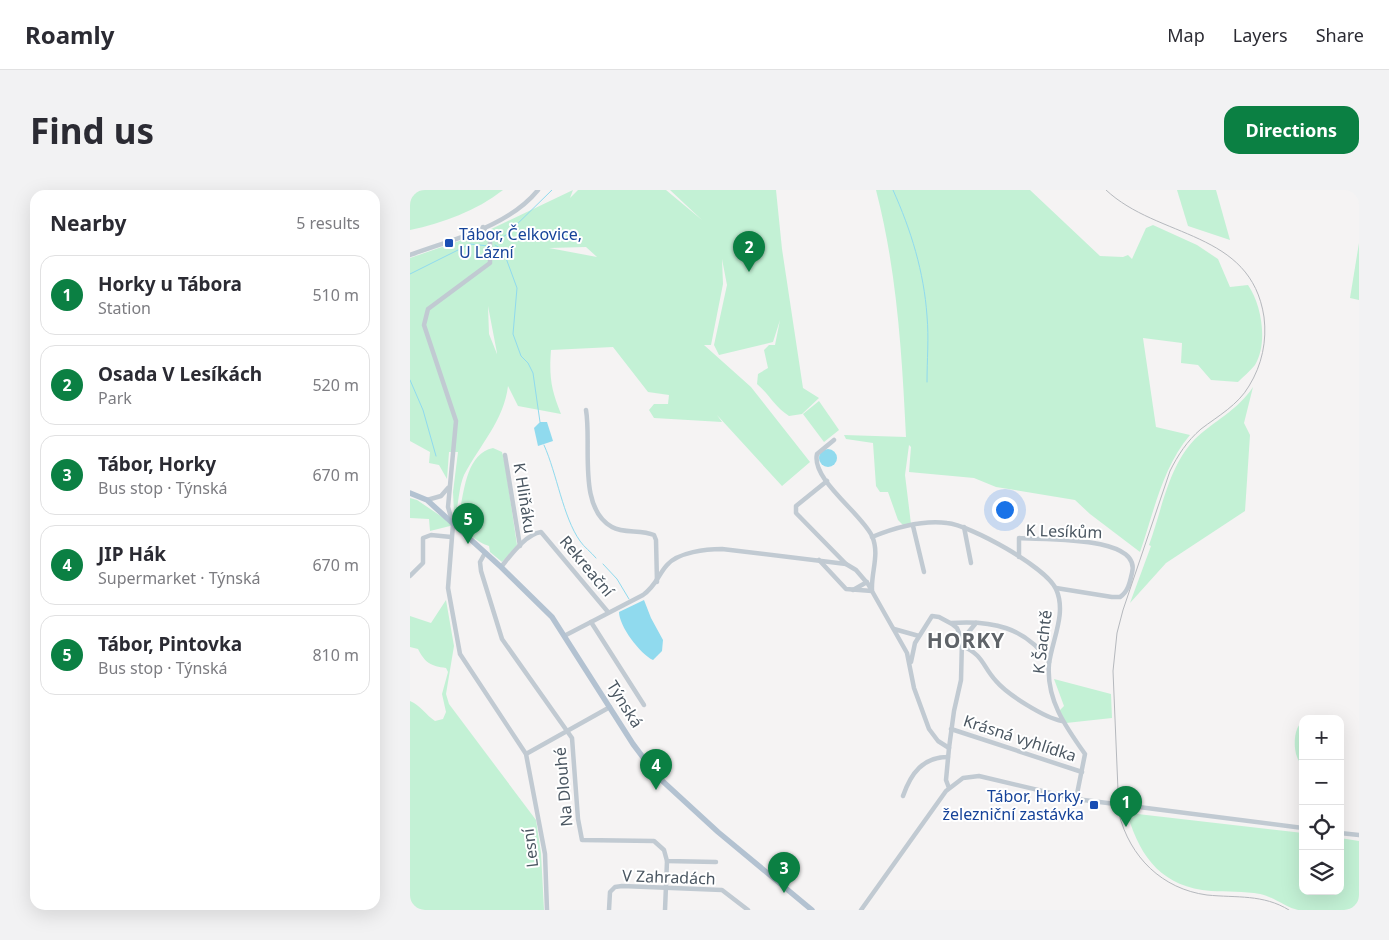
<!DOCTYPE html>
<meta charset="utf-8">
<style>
body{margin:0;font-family:"Noto Sans",sans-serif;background:#f2f2f3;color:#2b2b33}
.controls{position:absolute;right:15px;bottom:15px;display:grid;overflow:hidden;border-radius:10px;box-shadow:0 5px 20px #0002}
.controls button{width:45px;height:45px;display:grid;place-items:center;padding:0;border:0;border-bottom:1px solid #e1e1e2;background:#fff;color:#2b2b33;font:25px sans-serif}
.you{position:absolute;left:594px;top:319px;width:18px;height:18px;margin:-12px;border:4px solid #fff;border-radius:50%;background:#1a73e8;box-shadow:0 0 0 8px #1a73e833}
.badge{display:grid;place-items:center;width:32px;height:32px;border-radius:50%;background:#0b8043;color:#fff;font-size:16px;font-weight:700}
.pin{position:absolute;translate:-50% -41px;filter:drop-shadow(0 1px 2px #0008)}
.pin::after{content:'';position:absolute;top:26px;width:18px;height:15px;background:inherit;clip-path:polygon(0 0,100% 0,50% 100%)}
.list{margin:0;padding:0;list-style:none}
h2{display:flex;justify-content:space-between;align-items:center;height:65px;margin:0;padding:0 20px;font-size:21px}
h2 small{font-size:16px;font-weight:400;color:#7c7c81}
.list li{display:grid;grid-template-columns:32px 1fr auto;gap:15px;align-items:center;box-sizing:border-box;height:80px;margin:0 10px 10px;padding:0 10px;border:1px solid #e1e1e2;border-radius:15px}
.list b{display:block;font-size:19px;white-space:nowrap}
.list p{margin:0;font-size:16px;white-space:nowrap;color:#7c7c81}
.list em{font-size:16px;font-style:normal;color:#7c7c81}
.icon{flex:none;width:28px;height:28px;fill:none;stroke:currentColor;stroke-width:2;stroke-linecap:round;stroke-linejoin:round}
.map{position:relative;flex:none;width:949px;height:720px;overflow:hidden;border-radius:15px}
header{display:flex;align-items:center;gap:30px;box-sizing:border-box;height:70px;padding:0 25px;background:#fff;border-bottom:1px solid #e1e1e2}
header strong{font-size:24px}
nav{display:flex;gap:28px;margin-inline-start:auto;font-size:18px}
.intro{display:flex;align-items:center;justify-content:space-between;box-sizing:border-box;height:120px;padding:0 30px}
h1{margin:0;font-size:35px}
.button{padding:12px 22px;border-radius:15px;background:#0b8043;color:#fff;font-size:18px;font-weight:700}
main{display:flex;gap:30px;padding:0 30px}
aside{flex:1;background:#fff;border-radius:15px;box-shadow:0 5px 20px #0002}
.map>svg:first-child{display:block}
</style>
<header>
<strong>Roamly</strong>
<nav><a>Map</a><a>Layers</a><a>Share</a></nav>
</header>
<div class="intro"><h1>Find us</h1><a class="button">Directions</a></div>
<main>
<aside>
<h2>Nearby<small>5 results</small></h2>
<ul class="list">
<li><span class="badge">1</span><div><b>Horky u Tábora</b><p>Station</p></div><em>510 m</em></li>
<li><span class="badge">2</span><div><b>Osada V Lesíkách</b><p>Park</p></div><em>520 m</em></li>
<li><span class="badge">3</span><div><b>Tábor, Horky</b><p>Bus stop · Týnská</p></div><em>670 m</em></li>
<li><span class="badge">4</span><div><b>JIP Hák</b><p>Supermarket · Týnská</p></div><em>670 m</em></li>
<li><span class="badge">5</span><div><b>Tábor, Pintovka</b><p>Bus stop · Týnská</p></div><em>810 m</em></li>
</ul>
</aside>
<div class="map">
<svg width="949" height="720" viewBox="0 0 949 720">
<rect width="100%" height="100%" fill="#f5f3f3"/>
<!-- green -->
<g fill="#c3f1d5" fill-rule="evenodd">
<path d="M0,0h93c-27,21 -60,33 -93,40z"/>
<path d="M163,0l-3,8 8,-8h88l36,30 -32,-30h106l6,59 21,139 16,10 -17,16 -13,2c-16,-11 -18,-20 -32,-32l1,-10 10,-6 -4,-18 5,-5h6l5,-25 -7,22 -54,13 -5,-10 13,-60 -5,-26 1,25 -12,61h-7l47,42 59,75 -28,24 -65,-71 5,7 -68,-4 -5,-8 5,-6h14l1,-9 -21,-3 -35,-45 -62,3c-2,27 0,39 10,64l-43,-8 -10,-20c-4,34 -28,59 -44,89 -5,12 -5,25 -8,38h-2l-1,-21 5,-40h-9l-2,27 -8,-14 -10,-2 1,-11 -20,-11v-183l75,-26zM176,57l11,10 -48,-9zM78,116l9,47v1l-8,-20z"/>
<path d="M466,0h154l70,66 23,1 5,-2 4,4 14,-31 7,-3 44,20 21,14 12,28 18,-2c14,20 20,59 7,80 -5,6 -12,12 -17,17l-27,-2 -13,-15 -17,-2 1,-20 -39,-5 13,89 34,8c-28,33 -36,77 -50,117l-50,-38 -15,-14 -79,-13 -22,-9 -65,-6 2,-25 -2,-2 -4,30 6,49 -8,1 -5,-5 -10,-28h-8l-4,-6 -3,-43 -27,-4 -2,-4 62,2c-4,-83 -9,-166 -30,-247z"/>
<polygon points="767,0 806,0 820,50 778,36"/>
<polygon points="949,53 949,110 940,108"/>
<path d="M843,197l-9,36 6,12 -5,76 -79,52 -36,40 21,-57 -2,-1c13,-35 19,-78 46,-106 19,-18 43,-29 58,-52z"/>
<polygon points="409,211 429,240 414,252 393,224"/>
<path d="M83,258l9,4 3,12 12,81 -15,17 -12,-10 -1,-6c-10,-3 -27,-15 -31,-27 6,-21 6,-65 35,-71z"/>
<polygon points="0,308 7,310 44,335 20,341 19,329 0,328"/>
<path d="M36,410l8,46 -8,48 3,10 87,116 5,33 3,57h-134v-209c10,4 16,14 25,20l8,-2 3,-7 -4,-18 6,-22 -2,-4c-15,-2 -21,-5 -28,-19l-8,-2v-31l21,7z"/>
<polygon points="644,489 701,504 702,528 656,533 649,521 654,516"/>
<path d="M891,533h2v38h-4c-6,-9 -6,-31 2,-38z"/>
<path d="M719,623l174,20v58h37v-53l19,3v69c-19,0 -42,0 -61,0 -11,-2 -24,-13 -38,-16 -16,-3 -33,-2 -49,-3 -48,-4 -70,-32 -83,-75z"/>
</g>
<!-- water -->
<g fill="#90daee">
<polygon points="130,232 137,232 143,251 128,256 124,238"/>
<circle cx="418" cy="268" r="9"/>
<path d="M234,410l7,18 12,22 -1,11 -9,9c-13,-6 -34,-34 -34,-48z"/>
</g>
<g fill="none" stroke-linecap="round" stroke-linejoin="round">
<!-- stream -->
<g stroke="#90daee" stroke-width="1">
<path d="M483,0c18,40 31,82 34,126 2,22 0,44 0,66"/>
<polyline points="89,49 96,45 142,0"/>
<polyline points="85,55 93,60 107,98 103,144 111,166 118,173 123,183 130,232"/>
<polyline points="0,84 60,54 79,56"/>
<polyline points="0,190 13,220 26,266"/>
<path d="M134,255c13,29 19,72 36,96 4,6 11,11 16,17"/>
<polyline points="193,374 207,389 219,409"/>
</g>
<!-- minor -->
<g stroke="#c1cad2" stroke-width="4.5">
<polyline points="73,37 80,50 80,73 18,119 14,135 46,231 38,317 43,334 38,398 50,464 116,564 135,664 137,720"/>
<path d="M0,65c43,-16 98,-28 128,-65"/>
<path d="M176,220c6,34 -9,98 26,117 12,7 29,2 42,8l2,5 1,42"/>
<path d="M424,250l-17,14c-6,25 44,59 55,82 8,18 -1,36 0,54"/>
<polyline points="95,265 110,356"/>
<polyline points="417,291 386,316 386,323 436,374"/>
<polyline points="17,310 31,306 38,298"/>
<polyline points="503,336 514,382"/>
<polyline points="554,337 561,373"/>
<path d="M462,347c22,-9 51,-17 75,-14 23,2 99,44 109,66 11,24 -4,51 -7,75 -3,35 16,62 36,90l-9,45"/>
<polyline points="75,363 70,372 71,381 92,449 162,548 168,629 172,650 244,651 254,660 257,671 306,672"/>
<path d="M609,367v-19c23,2 123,-3 113,35 -2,9 -4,19 -12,24h-8l-56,-9"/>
<polyline points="409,370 436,399 462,401"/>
<path d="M91,377c10,-12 25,-33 40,-35l67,80"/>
<polyline points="0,386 13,373 13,348 21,345 41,347"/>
<polyline points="443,400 457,392"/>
<polyline points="181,432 234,515"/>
<path d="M541,433c40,-3 75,4 98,39"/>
<polyline points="484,439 509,446"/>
<path d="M156,445l77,-40c13,-9 15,-20 24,-30 11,-13 40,-16 55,-16l124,15 10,6 12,14 39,69 7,35 15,41 9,12 11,7"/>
<polyline points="552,450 566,433"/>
<path d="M552,456c22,9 20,20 34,35 12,14 49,37 66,40"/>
<polyline points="501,472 505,453 522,426 529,427 542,434 547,438 552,450 551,490 544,521 539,558 536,590 539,598"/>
<polyline points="541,539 672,582"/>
<polyline points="116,564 200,517"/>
<path d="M493,606c8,-23 20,-39 45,-39"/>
<polyline points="930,643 949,645"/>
<polyline points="199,720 200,702 205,697 212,696 312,700 338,720"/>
<polyline points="255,720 257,671"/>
<polyline points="451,720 536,601 553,588 569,586 666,609 893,638"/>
</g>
<!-- major -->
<polyline stroke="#b3c2d1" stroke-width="5.5" points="0,303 17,310 91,377 142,427 223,554 247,586 308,642 402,720"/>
<!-- rail -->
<path stroke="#b5b8bd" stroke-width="1" d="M696,0c52,49 145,40 158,127 3,24 -2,48 -15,69 -11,19 -31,30 -48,43 -14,12 -23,26 -31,42l-47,139 -6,23 -4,38 6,143c11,43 43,75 88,81 30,3 56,-1 82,15"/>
</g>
<!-- markers -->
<g fill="#1a4fb4" stroke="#fff" stroke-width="2">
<rect x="34" y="48" width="10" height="10" rx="2.5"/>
<rect x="679" y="610" width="10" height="10" rx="2.5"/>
</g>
<g text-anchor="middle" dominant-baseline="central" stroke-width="4" stroke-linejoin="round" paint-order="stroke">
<!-- transit labels -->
<g font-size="16" fill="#164399" stroke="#fff" text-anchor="start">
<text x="49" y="44">Tábor, Čelkovice,<tspan x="49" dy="18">U Lázní</tspan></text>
<text x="674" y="606" text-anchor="end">Tábor, Horky,<tspan x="674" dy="18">železniční zastávka</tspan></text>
</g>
<!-- street labels -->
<g font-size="16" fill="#4a5661" stroke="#fff">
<text transform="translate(115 308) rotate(81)">K Hliňáku</text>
<text transform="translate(654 341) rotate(2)">K Lesíkům</text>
<text transform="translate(177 376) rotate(50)">Rekreační</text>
<text transform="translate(632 452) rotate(-83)">K Šachtě</text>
<text transform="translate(215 514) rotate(58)">Týnská</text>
<text transform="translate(610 548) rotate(18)">Krásná vyhlídka</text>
<text transform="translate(153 597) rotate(-95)">Na Dlouhé</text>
<text transform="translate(120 658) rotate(-97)">Lesní</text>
<text transform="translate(259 687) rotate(2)">V Zahradách</text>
</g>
<!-- district labels -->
<g font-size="21" font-weight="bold" letter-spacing="1" fill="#5f6368" stroke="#fff">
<text x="556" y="450">HORKY</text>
</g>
</g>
</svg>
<div class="controls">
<button>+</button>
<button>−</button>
<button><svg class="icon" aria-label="locate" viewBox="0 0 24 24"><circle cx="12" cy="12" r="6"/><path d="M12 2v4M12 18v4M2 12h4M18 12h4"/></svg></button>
<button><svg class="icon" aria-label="layers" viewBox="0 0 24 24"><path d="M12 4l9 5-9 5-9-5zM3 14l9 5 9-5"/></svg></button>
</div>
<div class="you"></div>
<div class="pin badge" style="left:716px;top:637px">1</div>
<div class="pin badge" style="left:339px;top:82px">2</div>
<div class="pin badge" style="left:374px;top:703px">3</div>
<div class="pin badge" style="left:246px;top:600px">4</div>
<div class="pin badge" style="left:58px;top:354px">5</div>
</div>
</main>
